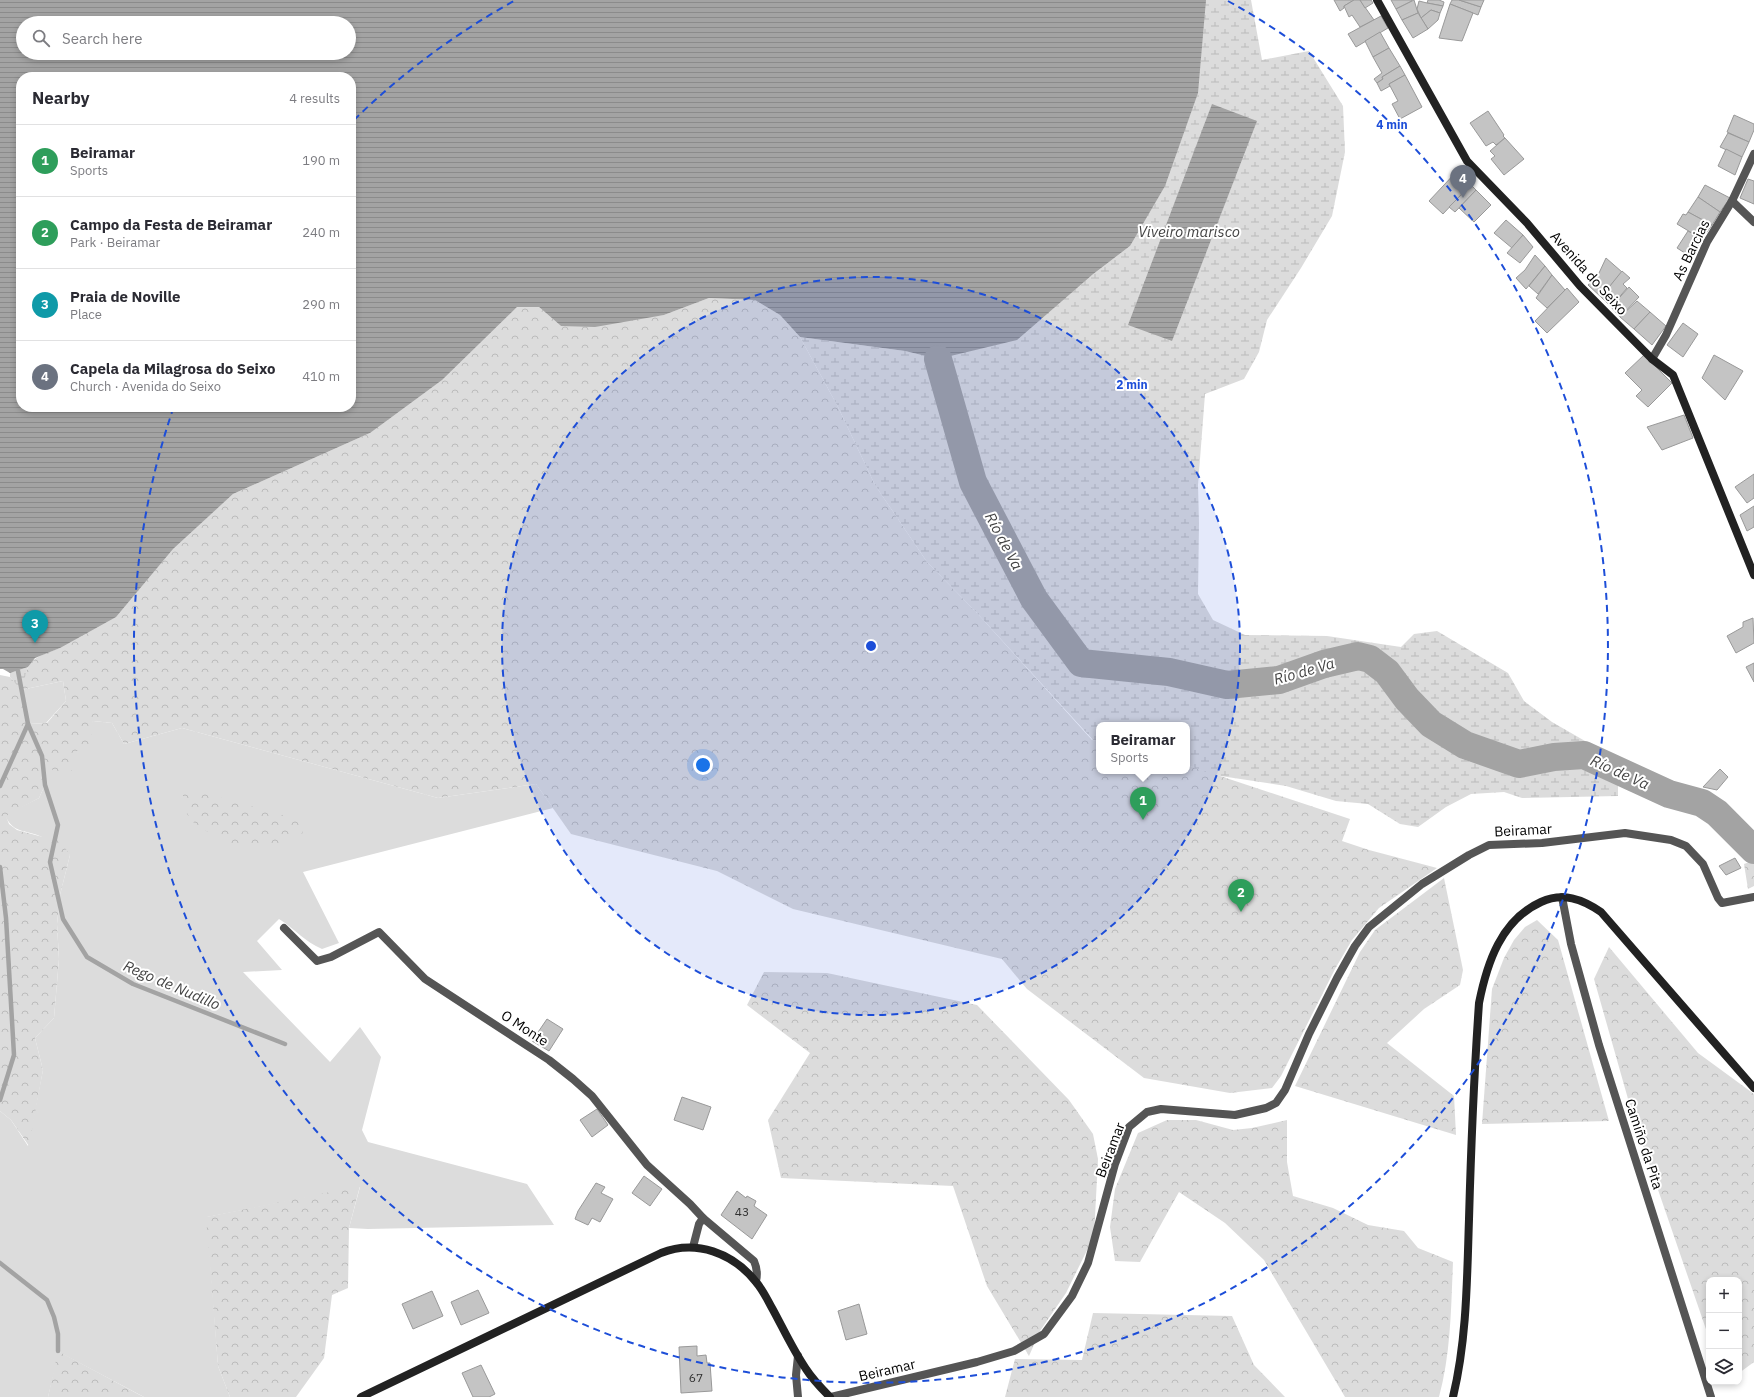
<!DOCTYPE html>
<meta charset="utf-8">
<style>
body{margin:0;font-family:"IBM Plex Sans",sans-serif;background:#f7f7f7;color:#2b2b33}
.controls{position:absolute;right:12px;bottom:12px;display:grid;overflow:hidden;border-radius:8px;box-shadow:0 2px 6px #0003}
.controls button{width:36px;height:36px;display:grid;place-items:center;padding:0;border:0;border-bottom:1px solid #e1e1e2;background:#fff;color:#2b2b33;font:20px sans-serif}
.you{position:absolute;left:703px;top:765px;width:14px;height:14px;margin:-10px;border:3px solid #fff;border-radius:50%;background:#1a73e8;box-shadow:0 0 0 6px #1a73e833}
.badge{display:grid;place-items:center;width:26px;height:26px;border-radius:50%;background:#0f766e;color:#fff;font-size:13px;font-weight:700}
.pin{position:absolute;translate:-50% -33px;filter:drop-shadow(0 1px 2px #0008)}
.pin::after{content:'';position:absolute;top:21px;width:14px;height:12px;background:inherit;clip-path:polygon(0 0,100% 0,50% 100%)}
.popup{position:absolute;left:1096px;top:722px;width:94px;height:52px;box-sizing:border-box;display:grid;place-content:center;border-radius:8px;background:#fff;filter:drop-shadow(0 1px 3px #0005);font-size:13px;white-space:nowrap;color:#7c7c81}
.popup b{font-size:15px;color:#2b2b33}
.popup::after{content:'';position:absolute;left:50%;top:100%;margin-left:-8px;border:8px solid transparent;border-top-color:#fff}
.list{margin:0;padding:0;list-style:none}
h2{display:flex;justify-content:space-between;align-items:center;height:52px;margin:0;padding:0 16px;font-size:17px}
h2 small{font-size:13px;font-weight:400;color:#7c7c81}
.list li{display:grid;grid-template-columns:26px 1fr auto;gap:12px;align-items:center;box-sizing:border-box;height:72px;padding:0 16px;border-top:1px solid #e1e1e2}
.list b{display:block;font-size:15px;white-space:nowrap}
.list p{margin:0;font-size:13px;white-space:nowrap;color:#7c7c81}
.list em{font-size:13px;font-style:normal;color:#7c7c81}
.icon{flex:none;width:22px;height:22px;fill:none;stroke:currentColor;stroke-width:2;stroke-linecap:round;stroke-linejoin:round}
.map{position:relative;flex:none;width:1754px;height:1397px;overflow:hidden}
.search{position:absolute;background:#fff;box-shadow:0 2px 6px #0003;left:16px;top:16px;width:340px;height:44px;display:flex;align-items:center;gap:10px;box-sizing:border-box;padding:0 14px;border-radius:22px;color:#7c7c81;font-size:15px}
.panel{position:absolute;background:#fff;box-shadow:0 2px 6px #0003;left:16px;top:72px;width:340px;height:340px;border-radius:16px}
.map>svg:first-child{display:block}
</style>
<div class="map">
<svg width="1754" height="1397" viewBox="0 0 1754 1397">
<defs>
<pattern id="forest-crowns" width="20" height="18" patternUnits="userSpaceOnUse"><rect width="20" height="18" fill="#dcdcdc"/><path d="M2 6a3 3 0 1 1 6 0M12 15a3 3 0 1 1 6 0" fill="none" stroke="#bbb"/></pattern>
<pattern id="wetland-marsh" width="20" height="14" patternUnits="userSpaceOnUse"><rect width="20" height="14" fill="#dcdcdc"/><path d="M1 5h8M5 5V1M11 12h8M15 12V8" fill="none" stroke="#bbb"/></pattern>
<pattern id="water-rules" width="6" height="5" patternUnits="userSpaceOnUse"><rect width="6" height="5" fill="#a3a3a3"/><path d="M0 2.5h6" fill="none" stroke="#8b8b8b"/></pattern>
</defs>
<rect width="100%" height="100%" fill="#fff"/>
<!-- green -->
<g fill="#dcdcdc">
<polygon points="63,681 66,701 46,723 28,724 21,690"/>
<path d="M93,721l19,2 12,21 58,-16 256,70 98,-14 17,24 -250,64 36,71 -17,6c-17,-7 -27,-20 -43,-30l-22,22 25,29 -39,2 87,90 30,-35 21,30 -19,73 6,12 159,42 27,41 -186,4 -19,-1 11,-41 -153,30 11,149 12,31h-86l-85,-45 -11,45h-48v-286l11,9 17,26 15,-76 -8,-32 19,-20 5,-59 -2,-35 3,-29 10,-40c-9,-6 -17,-13 -26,-17 -16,-9 -31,-3 -39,-23l34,-17 6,-13 -3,-29 30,-3z"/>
</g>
<!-- forest -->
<g fill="url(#forest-crowns)" fill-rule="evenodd">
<path d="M709,298l46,2 25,15 20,22 38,70 37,78 52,77 50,51 115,127 7,1v30h88v-6l163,54 -8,22 27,9 68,18 -58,40 -27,32 -17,29 -54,107 -9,12 -42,5 -86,-15 -117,-89 -25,-30 -209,-50 -76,-38 -146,-37 -35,-50 -98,14 -256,-70 -58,16 -12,-21 -19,-2 -3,25 -18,7v19l-16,2 -14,-17 3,28 -6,13 -33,18 3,8 8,6 26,7 13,-2 14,20 -10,40 -3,29 2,35 -5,59 -19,20 8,32 -14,76 -18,-26 -11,-9v-436l10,2 11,12c9,-31 8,-29 39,-41l173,-154 137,-61 147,-126h22l22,19 103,-11zM63,681l3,20 -19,22 -19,1 -7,-34z"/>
<polygon points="183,787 304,821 302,836 277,845 232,848 190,820 183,805"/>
<polygon points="1752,861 1754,864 1754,886 1748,889 1744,864"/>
<polygon points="1444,878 1463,970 1460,985 1424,1009 1387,1043 1454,1096 1456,1135 1295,1086 1360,952 1375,930"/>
<polygon points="1537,920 1558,940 1609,1121 1482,1124 1492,989 1504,958 1514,940 1525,927"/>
<polygon points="1609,947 1698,1053 1754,1094 1754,1362 1739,1373 1739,1280 1709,1280 1709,1338 1634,1120 1594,979"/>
<polygon points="764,972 827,973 977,1005 1069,1100 1093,1134 1098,1159 1094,1236 1066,1293 1040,1331 1029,1356 987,1286 953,1186 781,1178 768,1120 810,1053 747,1005"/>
<path d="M1167,1120h29l37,10 19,-2 35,-8v42l6,34 40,12 35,17 36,6 14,17 35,14c-2,46 -2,91 -14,135h-94l-81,-137 -39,-37 -46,-31 -39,70 -25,-1 -5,-34 5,-38 23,-56z"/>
<polygon points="360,1186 349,1228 348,1288 332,1295 324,1358 296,1397 230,1397 218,1366 206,1217"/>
<polygon points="1093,1313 1232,1316 1254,1365 1285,1397 1005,1397 1015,1359 1082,1360"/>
<polygon points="58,1351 138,1394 144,1397 48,1397"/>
</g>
<!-- wetland -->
<g fill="url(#wetland-marsh)">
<polygon points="1205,0 1251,0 1262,60 1309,51 1343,106 1345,152 1332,216 1301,268 1267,320 1259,352 1244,379 1205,394 1198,485 1199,523 1198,594 1213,620 1245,635 1327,636 1401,647 1414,634 1437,631 1508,673 1524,701 1552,722 1592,745 1612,762 1618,782 1618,796 1522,798 1504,792 1471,794 1446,807 1418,827 1400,824 1368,804 1336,801 1286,786 1214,775 1187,765 1187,725 1099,725 1099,741 1093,740 977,613 927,562 875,485 838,407 800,337 905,351 938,359 1092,275 1130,246"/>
<polygon points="28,667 21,690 10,677 10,673"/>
</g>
<!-- water -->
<g fill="url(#water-rules)" fill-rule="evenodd">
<path d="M0,0h1206l-8,93 -33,93 -35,60 -38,29 -75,65 -79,19 -33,-8 -105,-14 -20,-22 -25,-15 -46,-2 -45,17 -69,12 -34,-1 -22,-19h-22l-75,73 -72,53 -137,61 -60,55 -57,68 -56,31 -25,10 -7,9 -18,6 -7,-4h-3zM23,23h326v30h-326zM21,77h330v330h-330z"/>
<polygon points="1212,104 1257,121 1172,341 1128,325"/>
</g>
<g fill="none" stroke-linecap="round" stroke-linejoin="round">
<!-- stream -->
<g stroke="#a3a3a3" stroke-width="4.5">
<polyline points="18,671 28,724 42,756 45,785 58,825 50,862 63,919 87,957 133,984 285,1044"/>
<polyline points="0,786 28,724"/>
<polyline points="0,867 6,918 14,1055 0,1100"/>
<polyline points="0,1263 47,1300 54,1317 58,1334 58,1351"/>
</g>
<!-- river -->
<polyline stroke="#a3a3a3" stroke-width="28" points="938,359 973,482 1034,599 1081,663 1169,672 1227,685 1279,680 1324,664 1358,656 1370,659 1387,672 1407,699 1431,724 1465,745 1519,764 1554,757 1584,755 1669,794 1702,803 1717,813 1754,850"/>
</g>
<!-- building -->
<g fill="#c4c4c4" stroke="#999">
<polygon points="1334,0 1354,0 1344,6 1344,8 1340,11"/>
<polygon points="1354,0 1360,0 1374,20 1360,27 1352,15 1349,17 1344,6"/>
<polygon points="1360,0 1371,0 1373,3 1365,8"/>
<polygon points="1391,0 1412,0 1412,1 1396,9"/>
<polygon points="1414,0 1418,13 1402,20 1396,9"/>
<polygon points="1428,0 1439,0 1444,2 1443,6 1427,3"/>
<polygon points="1452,0 1459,0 1481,7 1478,15 1450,4"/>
<polygon points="1459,0 1484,0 1481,7"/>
<polygon points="1419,1 1427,3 1443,6 1440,13 1431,10 1421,18 1417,9"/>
<polygon points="1450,4 1473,13 1462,41 1439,38"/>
<polygon points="1431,10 1440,13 1438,20 1428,29 1421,18"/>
<polygon points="1418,13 1428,29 1413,38 1402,20"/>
<polygon points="1381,16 1388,28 1356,47 1348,34"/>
<polygon points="1380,32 1389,48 1373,57 1365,41"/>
<polygon points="1389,48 1400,66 1382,77 1383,79 1377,83 1374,79 1382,73 1373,57"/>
<polygon points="1400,66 1405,75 1389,84 1390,86 1381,91 1377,83 1383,79 1382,77"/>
<polygon points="1405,75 1422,107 1400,119 1392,104 1398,101 1389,84"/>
<polygon points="1488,111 1504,135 1503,136 1505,138 1496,145 1493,142 1486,146 1470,123"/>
<polygon points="1734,115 1754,124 1754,130 1749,142 1727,132"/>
<polygon points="1728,133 1749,142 1742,157 1720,147"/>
<polygon points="1505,138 1524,159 1504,175 1491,159 1495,156 1490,151"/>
<polygon points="1726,149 1742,157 1735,175 1718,166"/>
<polygon points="1458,170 1472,183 1443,214 1429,201"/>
<polygon points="1748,179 1754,181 1754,204 1740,198"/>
<polygon points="1471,185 1476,190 1455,212 1449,207"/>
<polygon points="1705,185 1730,198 1720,212 1698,197"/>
<polygon points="1476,190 1491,205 1474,222 1459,208"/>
<polygon points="1698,197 1720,212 1712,225 1688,212"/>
<polygon points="1688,212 1712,225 1702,239 1677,224 1683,214 1686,215"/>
<polygon points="1506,220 1523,235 1512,248 1494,233"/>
<polygon points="1688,231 1702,239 1691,257 1677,248"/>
<polygon points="1523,235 1533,247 1520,263 1507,253"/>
<polygon points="1535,255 1545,266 1526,289 1516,278 1525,270"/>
<polygon points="1606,258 1622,272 1601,297 1588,285 1599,273"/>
<polygon points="1545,266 1552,275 1538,294 1529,286"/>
<polygon points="1622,271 1630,278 1623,284 1627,288 1611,307 1601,297"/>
<polygon points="1552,275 1565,290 1547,308 1536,298"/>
<polygon points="1629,287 1639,297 1620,317 1611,307"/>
<polygon points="1567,288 1579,302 1547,333 1535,321"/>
<polygon points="1637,301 1650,312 1634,329 1620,317"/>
<polygon points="1650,312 1666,326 1652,345 1634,329"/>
<polygon points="1683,323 1698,334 1683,357 1667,345"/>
<polygon points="1644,355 1672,383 1648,407 1636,396 1642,390 1625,373"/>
<polygon points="1714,355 1743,371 1725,400 1702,378"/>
<polygon points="1684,415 1693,438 1662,450 1647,427"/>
<polygon points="1754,474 1754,498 1747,503 1735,487"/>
<polygon points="1754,506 1754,527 1747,531 1740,515"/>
<polygon points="1753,618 1754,643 1736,653 1727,636 1743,627 1743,622"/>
<polygon points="1754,663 1754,682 1746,667"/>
<polygon points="1720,769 1728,777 1717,790 1703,787"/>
<polygon points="1735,858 1741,868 1726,875 1719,866"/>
<polygon points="547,1019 563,1029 549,1051 532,1041"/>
<polygon points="682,1097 711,1107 703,1130 674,1120"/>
<polygon points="597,1109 608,1125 592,1137 580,1120"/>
<polygon points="644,1176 662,1189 650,1206 632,1193"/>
<polygon points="596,1183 605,1187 601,1193 613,1199 600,1222 592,1218 588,1225 575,1219 578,1211"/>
<polygon points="737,1191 746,1198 747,1196 756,1201 754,1206 767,1215 752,1239 721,1215"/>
<polygon points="478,1290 489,1313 461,1325 451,1302"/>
<polygon points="432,1291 443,1316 413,1329 402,1304"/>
<polygon points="859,1304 867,1334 846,1340 838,1311"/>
<polygon points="697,1346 697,1356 706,1355 707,1363 710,1363 712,1391 681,1393 679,1347"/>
<polygon points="481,1365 495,1394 489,1397 473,1397 462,1373"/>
</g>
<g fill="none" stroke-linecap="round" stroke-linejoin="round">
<!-- street -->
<g stroke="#555" stroke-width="8">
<polyline points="1732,201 1754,222"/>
<polyline points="1652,359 1666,335 1707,242 1732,201 1754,154"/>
<polyline points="1562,897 1571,944 1599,1045 1711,1397"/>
<path d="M284,928l33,33 14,-4 48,-25 46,47 124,81 24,19 19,17 55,69 43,39 13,14 51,43c3,7 4,12 2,20"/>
<polyline points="693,1247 699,1224 703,1218"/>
<polyline points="798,1397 796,1375 798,1356"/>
<polyline points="831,1397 977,1362 1014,1351 1044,1334 1072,1296 1088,1263 1115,1164 1129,1127 1147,1112 1161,1109 1235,1115 1266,1108 1276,1103 1285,1090 1309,1034 1337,978 1355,946 1369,927 1422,884 1469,855 1489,845 1542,843 1625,833 1671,840 1686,846 1703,864 1718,898 1722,903 1754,897"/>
</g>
<!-- secondary -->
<g stroke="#222" stroke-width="8">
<polyline points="1377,0 1467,161 1527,223 1580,286 1652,359 1673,375 1754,575"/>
<path d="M361,1397l300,-144c35,-14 72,0 95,29 7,8 11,17 16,26 11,20 21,42 34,61 7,11 15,19 24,28"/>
<path d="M1453,1397c14,-58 14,-119 16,-178 2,-72 5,-144 10,-216 8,-40 22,-83 62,-101 22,-10 41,-3 60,10l153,176"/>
</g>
</g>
<!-- distance rings -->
<circle cx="871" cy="646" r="369" fill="#1d4ed8" fill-opacity=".12"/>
<g fill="none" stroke="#1d4ed8" stroke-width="2" stroke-dasharray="7 5">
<circle cx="871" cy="646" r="369"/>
<path d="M354 120A737 737 0 0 1 514 1M1228 1A737 737 0 1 1 172 412"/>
</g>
<g text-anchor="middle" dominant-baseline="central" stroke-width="4" stroke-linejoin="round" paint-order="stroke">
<!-- number labels -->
<g font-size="12" fill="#313131">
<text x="742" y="1211">43</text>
<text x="696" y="1377">67</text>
</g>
<!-- street labels -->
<g font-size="14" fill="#000" stroke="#fff">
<text transform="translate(1691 250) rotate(-64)">As Barcias</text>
<text transform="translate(1589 273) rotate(48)">Avenida do Seixo</text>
<text transform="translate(1523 830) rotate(-3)">Beiramar</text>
<text transform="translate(525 1028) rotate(33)">O Monte</text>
<text transform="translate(1644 1144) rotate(72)">Camiño da Pita</text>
<text transform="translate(1110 1150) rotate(-69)">Beiramar</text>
<text transform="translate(887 1370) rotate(-13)">Beiramar</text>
</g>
<!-- water labels -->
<g font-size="15" font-style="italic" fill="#444" stroke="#fff">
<text x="1189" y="231">Viveiro marisco</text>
<text transform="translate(1004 541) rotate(62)">Río de Va</text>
<text transform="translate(1304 671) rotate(-16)">Río de Va</text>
<text transform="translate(1620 772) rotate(24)">Río de Va</text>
<text transform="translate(172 985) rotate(23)">Rego de Nudillo</text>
</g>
</g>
<circle cx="871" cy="646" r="6" fill="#1d4ed8" stroke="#fff" stroke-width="2"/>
<g font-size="12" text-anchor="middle" font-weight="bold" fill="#1d4ed8" stroke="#fff" stroke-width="4" stroke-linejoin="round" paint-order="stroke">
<text x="1392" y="129">4 min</text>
<text x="1132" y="389">2 min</text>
</g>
</svg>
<div class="controls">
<button>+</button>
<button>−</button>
<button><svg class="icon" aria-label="layers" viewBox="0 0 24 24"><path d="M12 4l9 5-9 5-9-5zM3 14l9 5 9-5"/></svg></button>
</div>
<div class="you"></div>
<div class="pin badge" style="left:1143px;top:820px;background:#2e9e5b">1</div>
<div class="popup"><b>Beiramar</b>Sports</div>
<div class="pin badge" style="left:1241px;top:912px;background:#2e9e5b">2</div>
<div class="pin badge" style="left:35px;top:643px;background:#0f9aa8">3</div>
<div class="pin badge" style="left:1463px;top:198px;background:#6b7280">4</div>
<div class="search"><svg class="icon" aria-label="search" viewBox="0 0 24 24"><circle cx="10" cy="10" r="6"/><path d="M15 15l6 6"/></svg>Search here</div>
<section class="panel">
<h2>Nearby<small>4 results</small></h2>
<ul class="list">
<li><span class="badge" style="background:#2e9e5b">1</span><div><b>Beiramar</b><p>Sports</p></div><em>190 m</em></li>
<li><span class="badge" style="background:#2e9e5b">2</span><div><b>Campo da Festa de Beiramar</b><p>Park · Beiramar</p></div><em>240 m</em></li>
<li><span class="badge" style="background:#0f9aa8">3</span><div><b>Praia de Noville</b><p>Place</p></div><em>290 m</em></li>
<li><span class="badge" style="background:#6b7280">4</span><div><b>Capela da Milagrosa do Seixo</b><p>Church · Avenida do Seixo</p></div><em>410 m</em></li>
</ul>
</section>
</div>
